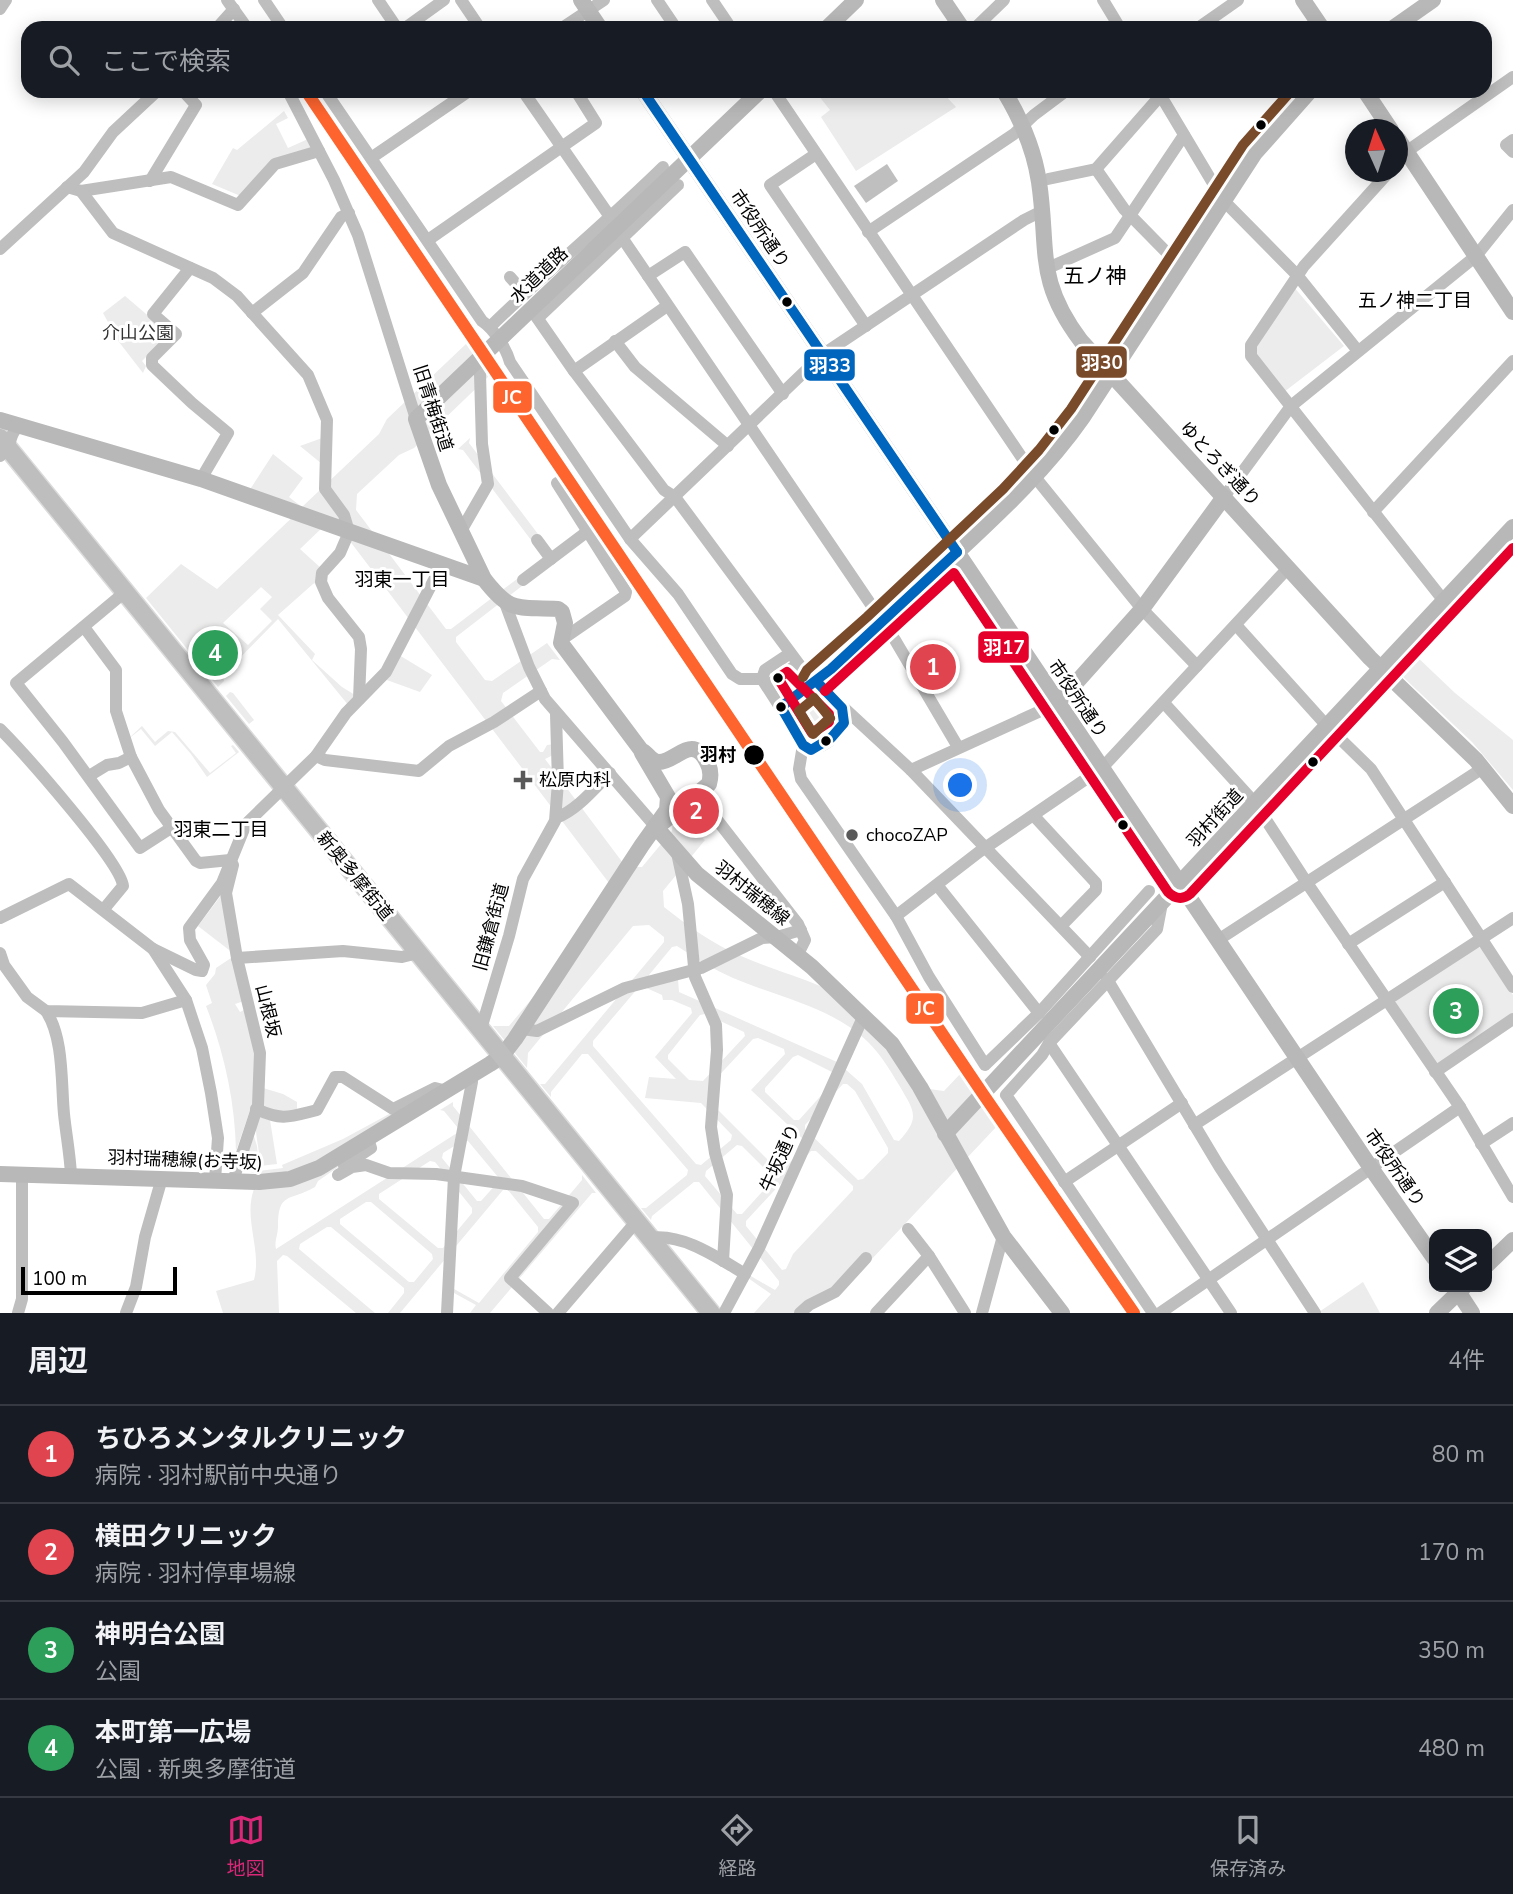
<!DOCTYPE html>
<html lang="ja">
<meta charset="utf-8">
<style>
body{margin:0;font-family:"Nunito Sans","Noto Sans JP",sans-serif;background:#20242c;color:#f1f3f6}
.controls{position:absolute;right:21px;bottom:21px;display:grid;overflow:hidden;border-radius:14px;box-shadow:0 4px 18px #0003}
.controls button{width:63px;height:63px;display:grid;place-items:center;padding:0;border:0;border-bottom:2px solid #363941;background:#171b24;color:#f1f3f6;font:35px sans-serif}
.compass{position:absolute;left:1345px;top:119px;width:63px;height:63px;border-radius:50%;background:#171b24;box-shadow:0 4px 18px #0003;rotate:357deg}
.scale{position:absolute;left:21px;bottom:18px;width:156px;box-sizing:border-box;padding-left:7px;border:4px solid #000;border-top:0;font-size:19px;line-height:24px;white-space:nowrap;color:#000;-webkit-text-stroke:5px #fff;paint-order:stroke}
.you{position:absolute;left:961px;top:786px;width:24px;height:24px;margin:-18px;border:5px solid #fff;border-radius:50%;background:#1a73e8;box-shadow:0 0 0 10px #1a73e833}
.badge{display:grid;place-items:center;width:46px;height:46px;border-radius:50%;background:#db2777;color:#fff;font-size:23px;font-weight:700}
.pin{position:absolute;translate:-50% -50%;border:4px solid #fff;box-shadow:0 2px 7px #0006}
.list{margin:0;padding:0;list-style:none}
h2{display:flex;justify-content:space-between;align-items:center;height:91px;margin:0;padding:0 28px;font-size:30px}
h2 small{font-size:23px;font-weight:400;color:#9ea1a6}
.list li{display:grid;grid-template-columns:46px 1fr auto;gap:21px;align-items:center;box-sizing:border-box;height:98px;padding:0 28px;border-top:2px solid #363941}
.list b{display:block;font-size:26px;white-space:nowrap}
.list p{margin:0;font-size:23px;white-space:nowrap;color:#9ea1a6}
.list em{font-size:23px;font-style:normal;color:#9ea1a6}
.icon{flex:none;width:38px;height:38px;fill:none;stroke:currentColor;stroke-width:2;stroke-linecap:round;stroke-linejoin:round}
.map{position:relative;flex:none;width:1513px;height:1313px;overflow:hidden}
.search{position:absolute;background:#171b24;box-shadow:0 4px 18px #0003;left:21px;right:21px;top:21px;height:77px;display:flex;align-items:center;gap:18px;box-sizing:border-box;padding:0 24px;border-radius:21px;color:#9ea1a6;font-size:26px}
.sheet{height:483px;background:#171b24}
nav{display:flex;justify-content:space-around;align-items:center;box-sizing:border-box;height:98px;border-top:2px solid #363941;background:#171b24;font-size:19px;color:#9ea1a6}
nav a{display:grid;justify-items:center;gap:4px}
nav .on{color:#db2777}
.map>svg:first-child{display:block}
</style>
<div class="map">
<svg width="1513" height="1313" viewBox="0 0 1513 1313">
<rect width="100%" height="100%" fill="#fff"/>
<!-- green -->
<g fill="#ececec" fill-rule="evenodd">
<polygon points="815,91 941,91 956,107 856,171 821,117 830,110"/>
<polygon points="284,111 288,118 276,124 288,148 308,139 313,149 274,163 243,197 212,184 233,148 237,150"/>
<polygon points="1293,286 1344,346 1284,392 1250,345"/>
<polygon points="125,296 166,331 167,336 142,361 146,366 143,373 119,342 103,313"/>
<path d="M467,343l23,32 -76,73 -15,7 -42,39 -1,16 90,119h5l66,-50 5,7 -66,51v5l29,38 7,1 55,-38 13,17 -8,-1 -49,34 -2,8 39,51h3l4,-7 8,-1v10l-10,5 81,108h16l30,-36 1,-16 32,25 -42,51 1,16c24,19 49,37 77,49 46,20 98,30 137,63 22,19 36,45 51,70l15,2 18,-19 36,53 -160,170 -32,18h-52l17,-19 -23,-16 1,-3 26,15 4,-5v-4l-80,-99h-5l-42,34 -1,4 -10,-12h5l41,-33 1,-5 -100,-116h-6l-31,38v5l-11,-13h5l119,-142v-5l-15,-12 -16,1 -105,127 -1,15 -34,-42h16l103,-123v-16l-272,-359 -16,-2 -24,23 22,20 -3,12 -6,3 -35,31 37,39 -3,6 30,27 13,8 -6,11 -71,-87 -55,56 1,6 -6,6 -72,-89 35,-34 36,25 83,-79 -51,-19 24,-37 30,24 -14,19 13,10 77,-73 8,-15zM261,587l11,10 -12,12 12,12 -24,24 -25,-22zM677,946c18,12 36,23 56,32 45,19 99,29 135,64 13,13 22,28 31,43 15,26 22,32 0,56l-5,-1 -32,-56 -25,-22 -158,-70 -1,-13h-28l-1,-4 23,-28zM642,986l20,9 1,5h9l19,8 1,5 -37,44 21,22 -27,-2 -4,21 56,5 31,32 -1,5 -30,25 -5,-1 -103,-118v-5l45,-53zM705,1014l39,18 1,4 -42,45 -14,-1 -21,-21v-4l32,-40zM758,1038l26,11 1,5 -34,36 54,51v5l-22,24h-5l-68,-68 1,-18 42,-45zM798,1055l38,19v5l-37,41h-5l-29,-28v-4l28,-31zM843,1084h4l8,7 33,57v5l-25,26 -5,1 -53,-51v-4zM737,1145l5,1 30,30v5l-30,33h-5l-32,-38 1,-5zM811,1151h5l37,35v4l-60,64 -7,15 -4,1 -36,-44v-5z"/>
<polygon points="325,437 322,464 300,446"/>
<polygon points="470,438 469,443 538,534 531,540 463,450 458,449"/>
<polygon points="1414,654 1455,693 1513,740 1513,790 1472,742 1401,675 1401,668"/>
<polygon points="399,655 432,675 420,692 384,679"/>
<polygon points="230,692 233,693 254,720 249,724 226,696"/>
<polygon points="804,699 813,700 823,717 822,723 812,729 803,727 794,713 795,706"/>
<polygon points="142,726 155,742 168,731 175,732 210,773 236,753 231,746 233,745 239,752 207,777 191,754 172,732 155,746 141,729 127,740"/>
<polygon points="223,893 233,953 198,926"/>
<polygon points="1478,947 1482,948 1513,995 1513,1016 1440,1065 1433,1065 1395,1006 1396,1000"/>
<path d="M234,956l10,45 -9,3 5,8 6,-3 11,46 1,32 -22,64c-1,-50 -12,-99 -30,-145l6,-3 -6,-18 9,-11 1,-6z"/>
<polygon points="263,1088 283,1094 297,1102 297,1112 286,1114 263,1107"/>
<path d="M453,1102v4l91,113h5l33,-39v-5l14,18h-4l-102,120h-20l6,-8 -22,-12v-4l25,14 59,-71v-5l-30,-37h-5l-103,123h-12l16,-20v-5l-73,-61h-4l-27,17 -1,5 76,64h-19l-69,-57 -4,-1 -6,6 2,52h-56l-7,-22 38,-11c8,-31 -11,-61 0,-91l90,-26 -26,18 -3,6c-26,15 -37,4 -37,40 0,8 -4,14 -2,22l181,-116 1,-5 -14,-17 -4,-1zM464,1140l4,1 30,36v5l-17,19h-4l-35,-43 1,-5zM430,1161l5,1 37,46v5l-29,35h-5l-59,-49v-5zM366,1202h5l61,52 1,5 -19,23h-5l-69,-58v-5z"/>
<path d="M391,1113l4,2c-42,25 -94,68 -145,57l33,-4 -1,-3 61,-26z"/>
<path d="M256,1116l14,4 7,44 -17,2c0,-17 -6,-33 -4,-50z"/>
<polygon points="252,1130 257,1146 259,1166 240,1168"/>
<polygon points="1363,1282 1380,1313 1319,1313 1319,1312"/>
</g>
<!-- water -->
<polygon fill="#bfbfbf" points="887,164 898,181 866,203 854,186"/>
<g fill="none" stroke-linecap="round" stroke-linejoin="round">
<defs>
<polyline id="primary" points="0,438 711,1313"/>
</defs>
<!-- primary casing -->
<use href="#primary" stroke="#dbdbdb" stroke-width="21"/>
<!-- street -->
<g stroke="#bebebe" stroke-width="12">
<polyline points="227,0 247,28"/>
<polyline points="264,0 283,28"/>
<polyline points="378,0 397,28"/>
<polyline points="461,0 480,28"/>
<polyline points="657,0 676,28"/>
<polyline points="712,0 731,28"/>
<polyline points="1103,0 1120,28"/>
<polyline points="0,9 6,0"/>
<polyline points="217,28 234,9"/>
<polyline points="405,28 444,0"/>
<polyline points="562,28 604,0"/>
<polyline points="975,28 1004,0"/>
<polyline points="1198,28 1238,0"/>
<polyline points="288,91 334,180 358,235 416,419"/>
<path d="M325,91l157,230c12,8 24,27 28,41l120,177 48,55 54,80 8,5h22"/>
<polyline points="523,91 615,224"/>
<polyline points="774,91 1035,477 1142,609 1197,666"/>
<polyline points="1158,91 1223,200 1297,275 1358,351"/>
<polyline points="1513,140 1506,145 1513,152"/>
<polyline points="816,154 770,185 866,326"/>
<polyline points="371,158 469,91"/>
<polyline points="1398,162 1406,152 1513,77"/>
<polyline points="1096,169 1124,209 1180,266"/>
<polyline points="1389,172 1304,266 1251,345 1251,356 1444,601"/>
<polyline points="1048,179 1096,169 1161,95"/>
<polyline points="150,181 196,105 183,91"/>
<polyline points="67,187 81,191 171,177 238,205 275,164 319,151"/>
<polyline points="81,191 113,233 213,278 237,296 308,375 327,420 325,489 344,515 349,532 340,553 322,573 321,582 328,598 359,637 361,649 359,699"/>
<polyline points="868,232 1014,134 1034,115 1066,91"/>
<polyline points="623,239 895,640 958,747"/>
<polyline points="428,240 596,123 576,91"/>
<polyline points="0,249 84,172 113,132 157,91"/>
<polyline points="190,268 153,314 176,334 152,358 152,365 192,403 228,433 201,479"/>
<polyline points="1046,269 1115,238 1184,135"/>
<polyline points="648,276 685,252 783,394"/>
<polyline points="510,277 524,293"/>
<polyline points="531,309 574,371 664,490 675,497 804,671 911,770 1090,957"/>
<polyline points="252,313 303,273 341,217 349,213"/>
<polyline points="538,318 678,185"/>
<path d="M490,327c56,-55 117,-105 173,-160"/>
<polyline points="615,341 635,367 728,446"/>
<polyline points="574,371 667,306"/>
<path d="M0,456c15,-12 6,-19 20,-31"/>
<polyline points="557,483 626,592 625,596 561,640"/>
<polyline points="1224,497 1291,406 1476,256 1513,210"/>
<polyline points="1373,512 1513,361"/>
<polyline points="461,531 488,484 482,444 480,374 475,364"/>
<polyline points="630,539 822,355 1024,220 1042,211"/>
<polyline points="537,540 551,559"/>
<polyline points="523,580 588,531"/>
<polyline points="125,592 16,683 63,742 140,848 171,828"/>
<polyline points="505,603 529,667 545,699 655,826"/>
<polyline points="1236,625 1327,726 1371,769 1513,987"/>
<polyline points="84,627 116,670 116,711 131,757 159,810 196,861 200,863 230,860 233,865 226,893 237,958 260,1053 258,1105 233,1181"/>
<path d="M789,654l-24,16 -3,9 45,70c21,0 43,-22 35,-42"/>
<polyline points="767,686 798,664"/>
<polyline points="1164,703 1255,803 1307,883 1460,1107 1513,1197"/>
<polyline points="781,707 816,681"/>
<path d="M0,729c22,22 121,133 123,157l-19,23"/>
<polyline points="803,745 799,769 801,779 896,916 929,977 985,1065 1039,1013 1149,891"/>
<polyline points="316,756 325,760 419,771 449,746 494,722 541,691"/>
<polyline points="911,770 1058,703"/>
<polyline points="89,776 107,765 119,763 131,757"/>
<polyline points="697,794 798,924 805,940 798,954"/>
<polyline points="1034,816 1096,883 1096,890 1061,926"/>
<path d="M556,818c21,-8 38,-29 54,-45"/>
<polyline points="677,853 688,904 695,977 716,1025 717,1050 711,1127 715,1153 727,1195 723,1261"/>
<polyline points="937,885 1039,1013"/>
<polyline points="896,916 979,852 1102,768 1289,567"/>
<polyline points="0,918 69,884 153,949 186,1000 202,1048 211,1093 218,1138 215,1180"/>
<polyline points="1218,940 1483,768"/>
<polyline points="1348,944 1445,882"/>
<polyline points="153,949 196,970 202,971 204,965 190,940 189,928 222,883 246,824 316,756 346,713 386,672 438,572 439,564"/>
<polyline points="0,953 4,965 27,997 46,1011 142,1013 186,1000"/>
<polyline points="237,958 343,951 402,957 418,953"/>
<polyline points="1107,979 1219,1166 1315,1313"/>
<path d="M46,1011c18,27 15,72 18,103 2,20 6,40 7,61"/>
<polyline points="481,1029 509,936 523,879 555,821 558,782 556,714"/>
<polyline points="522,1029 537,1031 625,988 701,968 762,938 777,937 801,930"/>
<polyline points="1049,1043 1231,1313"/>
<polyline points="1435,1072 1513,1019"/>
<path d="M256,1109c27,12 33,8 61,1l18,-33h8l50,32 42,-21 12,3"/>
<polyline points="1194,1125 1513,918"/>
<polyline points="1481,1144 1513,1123"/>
<polyline points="344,1166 371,1148 368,1139"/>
<polyline points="338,1175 352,1167 366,1165 389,1173 436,1174 522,1186 573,1203 510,1278 548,1313"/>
<polyline points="1064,1182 1182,1103"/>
<polyline points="908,1229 929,1256 965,1313"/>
<path d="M650,1238c33,-5 68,20 95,36"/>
<polyline points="18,1313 22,1299 22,1174"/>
<polyline points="126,1313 136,1287 145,1237 162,1178"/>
<polyline points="447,1313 454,1177 472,1082 471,1077"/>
<polyline points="558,1313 636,1222"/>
<polyline points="724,1313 759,1248 864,1015"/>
<polyline points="800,1313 809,1305 835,1292 866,1258"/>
<polyline points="876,1313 929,1256"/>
<polyline points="982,1313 1003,1236"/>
<polyline points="1153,1313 1006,1095 1042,1055 1049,1043 1157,929 1162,903"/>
<polyline points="1160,1313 1460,1107"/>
</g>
<!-- secondary -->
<g stroke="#b8b8b8" stroke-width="16">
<polyline points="581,0 600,28"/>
<polyline points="943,0 962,28"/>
<polyline points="1303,0 1322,28"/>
<polyline points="827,28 856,0"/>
<polyline points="1393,28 1433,0"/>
<polyline points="643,91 957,552 1371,1168 1434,1258"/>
<path d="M1004,91c17,28 30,58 35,91 10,68 -4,98 42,159l289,317 106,102 37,46"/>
<polyline points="1365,91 1391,130"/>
<polyline points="1398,139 1513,312"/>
<polyline points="0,420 201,479 484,579"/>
<path d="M816,681c41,-34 80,-72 119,-108 52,-49 107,-97 148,-156l172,-264 55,-62"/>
<polyline points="1058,703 1142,609 1224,497"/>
<path d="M655,826l7,-3 47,-39c2,-7 2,-15 -2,-22 -15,-29 -31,0 -48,0 -8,0 -11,-9 -18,-12l-80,-107 4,-20 -3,-11 -4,-3c-41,-3 -46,6 -74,-30l-45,-94 -23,-66 344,-328"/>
<polyline points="655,826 697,874 812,967 892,1044 920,1087 1003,1236 1062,1313"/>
<polyline points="945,1134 1513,527"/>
<polyline points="0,1174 259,1182 290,1179 319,1168 490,1064 502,1056 515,1039 642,845 667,810 668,797 642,753"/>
<polyline points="1487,1265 1513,1240"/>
<polyline points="1455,1287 1472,1313"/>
<polyline points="1437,1313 1464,1287"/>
</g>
<!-- primary -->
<use href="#primary" stroke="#bebebe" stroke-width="18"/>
<defs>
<g id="bus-1">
<polyline points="643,91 957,552"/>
<polyline points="816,681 842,708 844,723 831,738 811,750 803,745 781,707 831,669 957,552"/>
</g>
<g id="bus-2">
<polygon points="787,672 829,714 829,722 812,733 778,678"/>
<path d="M825,691l129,-118 214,319c7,7 15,8 22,2l323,-346"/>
</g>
<g id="bus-3">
<polyline points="803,677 807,670 867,617 1003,489 1039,450 1071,409 1243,145 1291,91"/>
<polyline points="810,702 799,711 813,734 830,718 814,698"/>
</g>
</defs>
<!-- bus-1 casing -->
<use href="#bus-1" stroke="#fff" stroke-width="16"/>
<!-- bus-2 casing -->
<use href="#bus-2" stroke="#fff" stroke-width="16"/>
<!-- bus-3 casing -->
<use href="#bus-3" stroke="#fff" stroke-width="16"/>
<!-- bus-1 -->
<use href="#bus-1" stroke="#0065bd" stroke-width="10"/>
<!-- bus-2 -->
<use href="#bus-2" stroke="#e4002b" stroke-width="10"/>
<!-- bus-3 -->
<use href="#bus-3" stroke="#7a4b2a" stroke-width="10"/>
<defs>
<polyline id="rail-1" points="306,91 983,1094 1134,1313"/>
</defs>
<!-- rail-1 casing -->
<use href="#rail-1" stroke="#fff" stroke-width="18"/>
<!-- rail-1 -->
<use href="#rail-1" stroke="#fe642e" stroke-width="12"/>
</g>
<!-- markers -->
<g fill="#000" stroke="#fff" stroke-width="2.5">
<circle cx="1261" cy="125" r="6"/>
<circle cx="787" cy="302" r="6"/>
<circle cx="1054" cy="430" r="6"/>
<circle cx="778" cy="678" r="6"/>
<circle cx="781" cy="707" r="6"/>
<circle cx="826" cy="741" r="6"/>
<circle cx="754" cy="755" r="11"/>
<circle cx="1313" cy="762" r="6"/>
<circle cx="1123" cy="825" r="6"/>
</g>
<g fill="#595959" stroke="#fff" stroke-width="2.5">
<path d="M519.5 769.5h7v7h7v7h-7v7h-7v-7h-7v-7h7z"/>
<circle cx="852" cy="835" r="7"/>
</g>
<g text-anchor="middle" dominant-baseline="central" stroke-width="6" stroke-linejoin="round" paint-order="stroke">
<!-- street labels -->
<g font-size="18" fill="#000" stroke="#fff">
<text transform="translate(760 229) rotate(56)">市役所通り</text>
<text transform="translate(539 275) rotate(-44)">水道道路</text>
<text transform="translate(433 408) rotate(72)">旧青梅街道</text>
<text transform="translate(1220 464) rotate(47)">ゆとろぎ通り</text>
<text transform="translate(1078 699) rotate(56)">市役所通り</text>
<text transform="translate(1215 818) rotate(-47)">羽村街道</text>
<text transform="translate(355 876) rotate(51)">新奥多摩街道</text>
<text transform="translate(752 893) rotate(39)">羽村瑞穂線</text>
<text transform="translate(491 927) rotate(-75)">旧鎌倉街道</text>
<text transform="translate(268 1011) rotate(76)">山根坂</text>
<text transform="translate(780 1158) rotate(-66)">牛坂通り</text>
<text transform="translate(185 1160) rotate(2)">羽村瑞穂線(お寺坂)</text>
<text transform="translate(1395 1168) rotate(55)">市役所通り</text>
</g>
<!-- park labels -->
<g font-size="18" fill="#333" stroke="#fff">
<text x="138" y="333">介山公園</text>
</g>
<!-- stop labels -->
<g font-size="18" font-weight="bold" fill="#000" stroke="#fff" text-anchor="end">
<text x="736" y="755">羽村</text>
</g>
<!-- poi labels -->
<g font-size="18" fill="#000" stroke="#fff" text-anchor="start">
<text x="539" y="780">松原内科</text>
<text x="866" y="835">chocoZAP</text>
</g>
<!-- neighbourhood labels -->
<g font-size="19" fill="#000" stroke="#fff">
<text x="1415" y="301">五ノ神二丁目</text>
<text x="402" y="580">羽東一丁目</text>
<text x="221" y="830">羽東二丁目</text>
</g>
<!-- quarter labels -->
<g font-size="21" fill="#000" stroke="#fff">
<text x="1095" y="276">五ノ神</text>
</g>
</g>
<g stroke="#fff" stroke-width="2.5">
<rect x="1075" y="345" width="53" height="34" rx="7" fill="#7a4b2a"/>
<rect x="803" y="348" width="53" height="34" rx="7" fill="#0065bd"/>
<rect x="492" y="380" width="41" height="34" rx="7" fill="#fe642e"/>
<rect x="977" y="630" width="53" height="34" rx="7" fill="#e4002b"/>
<rect x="905" y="992" width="40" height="33" rx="7" fill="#fe642e"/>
</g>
<g font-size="19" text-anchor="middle" font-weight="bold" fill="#fff">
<text x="1102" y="369">羽30</text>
<text x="830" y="372">羽33</text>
<text x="512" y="404">JC</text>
<text x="1004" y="654">羽17</text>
<text x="925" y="1015">JC</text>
</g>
</svg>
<div class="controls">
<button><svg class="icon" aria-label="layers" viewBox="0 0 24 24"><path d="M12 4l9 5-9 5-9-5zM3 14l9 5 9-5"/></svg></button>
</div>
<svg class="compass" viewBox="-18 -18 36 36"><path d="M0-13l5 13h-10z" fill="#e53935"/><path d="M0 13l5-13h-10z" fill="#9ea1a6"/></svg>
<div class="scale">100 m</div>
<div class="you"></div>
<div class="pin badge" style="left:933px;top:667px;background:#e0444e">1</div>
<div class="pin badge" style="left:696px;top:811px;background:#e0444e">2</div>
<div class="pin badge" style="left:1456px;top:1011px;background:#2e9e5b">3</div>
<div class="pin badge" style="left:215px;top:653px;background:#2e9e5b">4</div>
<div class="search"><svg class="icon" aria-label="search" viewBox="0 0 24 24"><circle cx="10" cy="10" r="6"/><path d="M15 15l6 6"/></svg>ここで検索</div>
</div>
<section class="sheet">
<h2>周辺<small>4件</small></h2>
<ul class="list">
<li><span class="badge" style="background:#e0444e">1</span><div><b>ちひろメンタルクリニック</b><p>病院 · 羽村駅前中央通り</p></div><em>80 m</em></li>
<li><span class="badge" style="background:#e0444e">2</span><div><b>横田クリニック</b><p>病院 · 羽村停車場線</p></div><em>170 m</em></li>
<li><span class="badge" style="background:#2e9e5b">3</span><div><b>神明台公園</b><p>公園</p></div><em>350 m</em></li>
<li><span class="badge" style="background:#2e9e5b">4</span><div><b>本町第一広場</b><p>公園 · 新奥多摩街道</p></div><em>480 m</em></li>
</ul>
</section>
<nav>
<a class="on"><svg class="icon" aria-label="map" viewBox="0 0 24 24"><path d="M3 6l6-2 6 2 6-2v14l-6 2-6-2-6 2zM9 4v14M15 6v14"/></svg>地図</a>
<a><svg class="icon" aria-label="directions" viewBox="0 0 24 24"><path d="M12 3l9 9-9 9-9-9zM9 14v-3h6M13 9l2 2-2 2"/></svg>経路</a>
<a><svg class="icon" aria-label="saved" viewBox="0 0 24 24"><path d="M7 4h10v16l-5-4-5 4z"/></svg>保存済み</a>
</nav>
